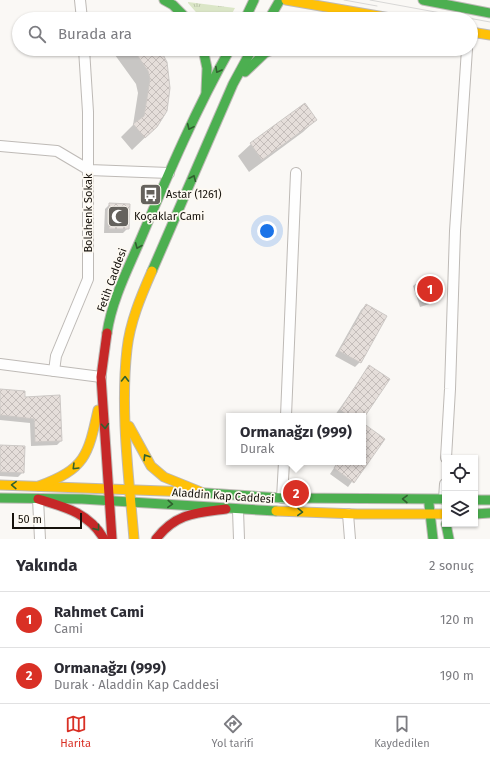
<!DOCTYPE html>
<html lang="tr">
<meta charset="utf-8">
<style>
body{margin:0;font-family:"Fira Sans",sans-serif;background:#f7f7f7;color:#2b2b33}
.controls{position:absolute;right:12px;bottom:12px;display:grid;overflow:hidden;border-radius:0px;box-shadow:0 1px 3px #0004}
.controls button{width:36px;height:36px;display:grid;place-items:center;padding:0;border:0;border-bottom:1px solid #e1e1e2;background:#fff;color:#2b2b33;font:20px sans-serif}
.scale{position:absolute;left:12px;bottom:10px;width:70px;box-sizing:border-box;padding-left:4px;border:2px solid #15110b;border-top:0;font-size:11px;line-height:14px;white-space:nowrap;color:#15110b;-webkit-text-stroke:3px #fdf9f2;paint-order:stroke}
.you{position:absolute;left:267px;top:231px;width:14px;height:14px;margin:-10px;border:3px solid #fff;border-radius:50%;background:#1a73e8;box-shadow:0 0 0 6px #1a73e833}
.badge{display:grid;place-items:center;width:26px;height:26px;border-radius:50%;background:#d93025;color:#fff;font-size:13px;font-weight:700}
.pin{position:absolute;translate:-50% -50%;border:2px solid #fff;box-shadow:0 1px 4px #0006}
.popup{position:absolute;left:226px;top:413px;width:140px;height:52px;box-sizing:border-box;display:grid;place-content:center;border-radius:0px;background:#fff;filter:drop-shadow(0 1px 3px #0005);font-size:13px;white-space:nowrap;color:#7c7c81}
.popup b{font-size:15px;color:#2b2b33}
.popup::after{content:'';position:absolute;left:50%;top:100%;margin-left:-8px;border:8px solid transparent;border-top-color:#fff}
.list{margin:0;padding:0;list-style:none}
h2{display:flex;justify-content:space-between;align-items:center;height:52px;margin:0;padding:0 16px;font-size:17px}
h2 small{font-size:13px;font-weight:400;color:#7c7c81}
.list li{display:grid;grid-template-columns:26px 1fr auto;gap:12px;align-items:center;box-sizing:border-box;height:56px;padding:0 16px;border-top:1px solid #e1e1e2}
.list b{display:block;font-size:15px;white-space:nowrap}
.list p{margin:0;font-size:13px;white-space:nowrap;color:#7c7c81}
.list em{font-size:13px;font-style:normal;color:#7c7c81}
.icon{flex:none;width:22px;height:22px;fill:none;stroke:currentColor;stroke-width:2;stroke-linecap:round;stroke-linejoin:round}
.map{position:relative;flex:none;width:490px;height:539px;overflow:hidden}
.search{position:absolute;background:#fff;box-shadow:0 1px 3px #0004;left:12px;right:12px;top:12px;height:44px;display:flex;align-items:center;gap:10px;box-sizing:border-box;padding:0 14px;border-radius:22px;color:#7c7c81;font-size:15px}
.sheet{height:164px;background:#fff}
nav{display:flex;justify-content:space-around;align-items:center;box-sizing:border-box;height:56px;border-top:1px solid #e1e1e2;background:#fff;font-size:11px;color:#7c7c81}
nav a{display:grid;justify-items:center;gap:2px}
nav .on{color:#d93025}
.map>svg:first-child{display:block}
</style>
<div class="map">
<svg width="490" height="539" viewBox="0 0 490 539">
<defs>
<pattern id="grass-tufts" width="24" height="20" patternUnits="userSpaceOnUse"><rect width="24" height="20" fill="#dbe6c7"/><path d="M3 7l-1-3M5 7V3M7 7l1-3M15 17l-1-3M17 17v-4M19 17l1-3" fill="none" stroke="#bbc4aa"/></pattern>
<pattern id="building-cross-hatch" width="8" height="8" patternUnits="userSpaceOnUse"><rect width="8" height="8" fill="#e5deda"/><path d="M0 0l8 8M0 8l8-8" fill="none" stroke="#c4bdba"/></pattern>
</defs>
<rect width="100%" height="100%" fill="#faf8f5"/>
<!-- grass -->
<polygon fill="url(#grass-tufts)" points="188,3 188,2 235,8 229,19 202,19"/>
<!-- shadow -->
<g fill="#0003">
<polygon points="102,16 129,19 99,19"/>
<polygon points="97,49 159,49 157,126 132,150 121,137 133,125 138,93 136,84 115,55"/>
<polygon points="316,120 303,132 249,172 238,156 251,144"/>
<polygon points="110,204 128,228 123,233 104,233 105,209"/>
<polygon points="418,282 441,297 436,302 420,307 413,286"/>
<polygon points="366,305 360,362 355,367 335,356 361,310"/>
<polygon points="369,367 388,379 363,417 335,415"/>
<polygon points="0,390 23,398 61,441 57,445 31,446 30,423 0,420"/>
<polygon points="363,428 384,439 348,487 330,474 338,462 363,462"/>
<polygon points="0,446 23,472 18,477 0,476"/>
</g>
<!-- building -->
<g fill="url(#building-cross-hatch)" stroke="#cdc9c6">
<polygon points="133,49 160,49 167,62 170,88 167,111 157,127 145,138 133,124 144,116 150,79 148,71"/>
<polygon points="305,103 317,120 262,160 250,143"/>
<polygon points="109,203 130,204 129,229 109,229"/>
<polygon points="435,276 442,297 425,303 418,281"/>
<polygon points="366,304 387,316 361,363 339,351"/>
<polygon points="369,365 390,379 365,416 349,416 340,410"/>
<polygon points="0,389 25,391 25,397 60,395 62,441 35,442 34,419 0,415"/>
<polygon points="363,423 385,439 354,483 334,468 338,462 363,462"/>
<polygon points="0,445 25,446 24,473 0,472"/>
</g>
<g fill="none" stroke-linecap="round" stroke-linejoin="round">
<defs>
<g id="street">
<polyline points="80,0 82,19"/>
<polyline points="0,146 57,151 89,170 169,173"/>
<polyline points="0,364 101,377"/>
<polyline points="54,371 56,356 88,279 88,112 84,49"/>
<polyline points="286,416 296,173"/>
<polyline points="446,458 450,389 455,231 467,49"/>
<polyline points="282,498 284,462"/>
<polyline points="38,499 40,539"/>
<polyline points="444,499 445,484"/>
<polyline points="238,510 239,539"/>
<polyline points="348,514 350,539"/>
</g>
<g id="fast">
<polyline points="164,0 173,5 187,19"/>
<polyline points="423,0 490,13"/>
<polyline points="245,19 254,0"/>
<polyline points="269,19 280,0"/>
<polyline points="203,49 207,68 206,92"/>
<polyline points="245,72 265,53 275,49"/>
<polyline points="152,271 233,84 252,49"/>
<path d="M107,333c5,-34 22,-66 35,-97 27,-64 54,-127 88,-187"/>
<polyline points="191,492 282,498 445,499"/>
<polyline points="0,498 82,499 276,511"/>
<polyline points="475,500 490,500"/>
<polyline points="429,504 433,539"/>
<polyline points="475,514 490,513"/>
<polyline points="446,524 449,539"/>
</g>
<g id="slow">
<polyline points="286,0 396,19"/>
<polyline points="471,32 490,35"/>
<polyline points="129,426 151,466 164,477 201,492"/>
<polyline points="0,485 191,492"/>
<path d="M39,486c46,-17 49,-30 59,-76"/>
<polyline points="276,511 357,514 445,514"/>
<path d="M134,539c-5,-62 -14,-127 -7,-190 3,-27 14,-53 25,-78"/>
</g>
<g id="jam">
<polyline points="107,333 101,377 112,539"/>
<path d="M38,499c27,8 51,14 66,40"/>
<path d="M156,539c20,-26 40,-26 70,-30"/>
</g>
</defs>
<!-- street casing -->
<use href="#street" stroke="#bebab6" stroke-width="12"/>
<!-- fast casing -->
<use href="#fast" stroke="#bebab6" stroke-width="11"/>
<!-- slow casing -->
<use href="#slow" stroke="#bebab6" stroke-width="11"/>
<!-- jam casing -->
<use href="#jam" stroke="#bebab6" stroke-width="11"/>
<!-- street -->
<use href="#street" stroke="#fefefe" stroke-width="10"/>
<!-- fast -->
<use href="#fast" stroke="#4caf50" stroke-width="9"/>
<!-- slow -->
<use href="#slow" stroke="#ffc107" stroke-width="9"/>
<!-- jam -->
<use href="#jam" stroke="#c62828" stroke-width="9"/>
<!-- tram -->
<g stroke="#d8d7d6" stroke-width="1">
<polyline points="344,0 377,6"/>
<polyline points="370,0 490,22"/>
</g>
</g>
<!-- one-way arrows -->
<defs><path id="oneway-chevron" d="M-2-3.5L2.5 0L-2 3.5" fill="none" stroke-width="1.6" stroke-linecap="round" stroke-linejoin="round"/></defs>
<g stroke="#30602e">
<use href="#oneway-chevron" transform="translate(218 70) rotate(119)"/>
<use href="#oneway-chevron" transform="translate(190 127) rotate(114)"/>
<use href="#oneway-chevron" transform="translate(193 178) rotate(-67)"/>
<use href="#oneway-chevron" transform="translate(138 246) rotate(113)"/>
<use href="#oneway-chevron" transform="translate(125 379) rotate(-89)"/>
<use href="#oneway-chevron" transform="translate(105 426) rotate(86)"/>
<use href="#oneway-chevron" transform="translate(146 457) rotate(-122)"/>
<use href="#oneway-chevron" transform="translate(75 467) rotate(135)"/>
<use href="#oneway-chevron" transform="translate(14 485) rotate(-178)"/>
<use href="#oneway-chevron" transform="translate(405 499) rotate(-179)"/>
<use href="#oneway-chevron" transform="translate(170 504) rotate(3)"/>
<use href="#oneway-chevron" transform="translate(300 512) rotate(2)"/>
<use href="#oneway-chevron" transform="translate(97 528) rotate(52)"/>
</g>
<!-- icons -->
<defs>
<symbol id="bus-square" viewBox="-11 -11 22 22"><rect x="-9" y="-9" width="18" height="18" rx="4" fill="#65625d" stroke="#fdf9f2"/><path d="M-5-6H5V4H4V6H2V4H-2V6H-4V4H-5ZM-3.5-4V0h7V-4ZM-3.5 1.2v1.5H-2V1.2ZM2 1.2v1.5H3.5V1.2Z" fill="#fff"/></symbol>
<symbol id="mosque-square" viewBox="-11 -11 22 22"><rect x="-9" y="-9" width="18" height="18" rx="4" fill="#65625d" stroke="#fdf9f2"/><path d="M3.5-4.9A6 6 0 1 0 3.5 4.9A5 5 0 1 1 3.5-4.9Z" fill="#fff"/></symbol>
</defs>
<g fill-rule="evenodd">
<use href="#bus-square" x="138" y="182" width="25" height="25"/>
<use href="#mosque-square" x="106" y="204" width="25" height="25"/>
</g>
<g text-anchor="middle" dominant-baseline="central" stroke-width="3.5" stroke-linejoin="round" paint-order="stroke">
<!-- poi labels -->
<g font-size="11" fill="#15110b" stroke="#fdf9f2" text-anchor="start">
<text x="166" y="194">Astar (1261)</text>
<text x="134" y="216">Koçaklar Cami</text>
</g>
<!-- street labels -->
<g font-size="11" fill="#15110b" stroke="#fdf9f2">
<text transform="translate(88 213) rotate(-90)">Bolahenk Sokak</text>
<text transform="translate(112 280) rotate(-70)">Fetih Caddesi</text>
<text transform="translate(223 496) rotate(4)">Aladdin Kap Caddesi</text>
</g>
</g>
</svg>
<div class="controls">
<button><svg class="icon" aria-label="locate" viewBox="0 0 24 24"><circle cx="12" cy="12" r="6"/><path d="M12 2v4M12 18v4M2 12h4M18 12h4"/></svg></button>
<button><svg class="icon" aria-label="layers" viewBox="0 0 24 24"><path d="M12 4l9 5-9 5-9-5zM3 14l9 5 9-5"/></svg></button>
</div>
<div class="scale">50 m</div>
<div class="you"></div>
<div class="pin badge" style="left:430px;top:289px">1</div>
<div class="pin badge" style="left:296px;top:493px">2</div>
<div class="popup"><b>Ormanağzı (999)</b>Durak</div>
<div class="search"><svg class="icon" aria-label="search" viewBox="0 0 24 24"><circle cx="10" cy="10" r="6"/><path d="M15 15l6 6"/></svg>Burada ara</div>
</div>
<section class="sheet">
<h2>Yakında<small>2 sonuç</small></h2>
<ul class="list">
<li><span class="badge">1</span><div><b>Rahmet Cami</b><p>Cami</p></div><em>120 m</em></li>
<li><span class="badge">2</span><div><b>Ormanağzı (999)</b><p>Durak · Aladdin Kap Caddesi</p></div><em>190 m</em></li>
</ul>
</section>
<nav>
<a class="on"><svg class="icon" aria-label="map" viewBox="0 0 24 24"><path d="M3 6l6-2 6 2 6-2v14l-6 2-6-2-6 2zM9 4v14M15 6v14"/></svg>Harita</a>
<a><svg class="icon" aria-label="directions" viewBox="0 0 24 24"><path d="M12 3l9 9-9 9-9-9zM9 14v-3h6M13 9l2 2-2 2"/></svg>Yol tarifi</a>
<a><svg class="icon" aria-label="saved" viewBox="0 0 24 24"><path d="M7 4h10v16l-5-4-5 4z"/></svg>Kaydedilen</a>
</nav>
